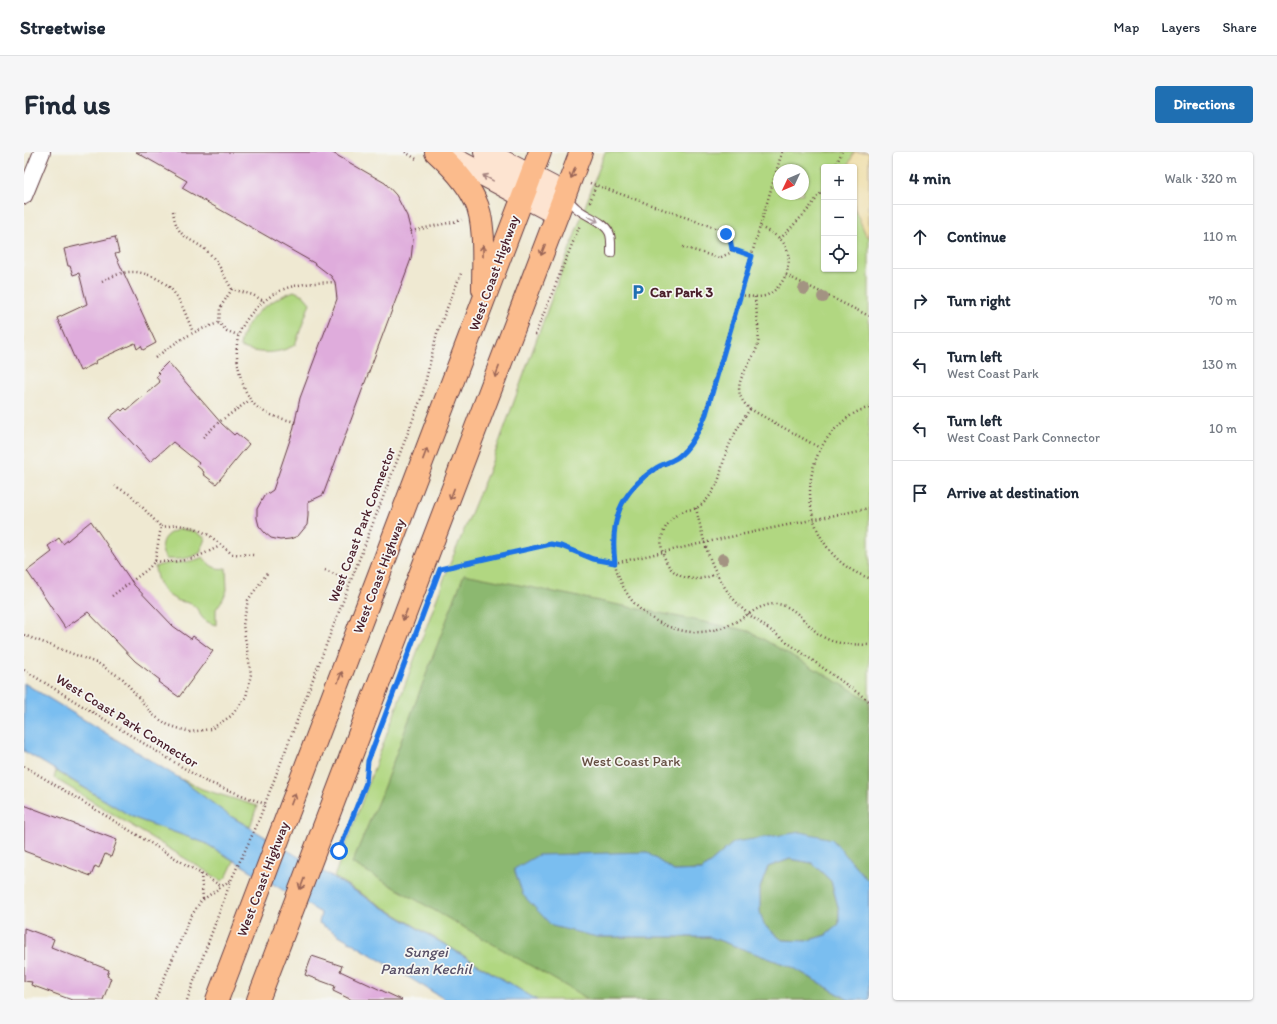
<!DOCTYPE html>
<meta charset="utf-8">
<style>
body{margin:0;font-family:Itim,sans-serif;background:#f6f6f7;color:#1f2937}
.controls{position:absolute;right:12px;top:12px;display:grid;overflow:hidden;border-radius:4px;box-shadow:0 1px 3px #0004}
.controls button{width:36px;height:36px;display:grid;place-items:center;padding:0;border:0;border-bottom:1px solid #e0e1e3;background:#fff;color:#1f2937;font:20px sans-serif}
.compass{position:absolute;left:749px;top:12px;width:36px;height:36px;border-radius:50%;background:#fff;box-shadow:0 1px 3px #0004;rotate:226deg}
.stop{position:absolute;width:12px;height:12px;margin:-9px;border:3px solid #1a73e8;border-radius:50%;background:#fff}
.stop.end{background:#1a73e8;border-color:#fff;box-shadow:0 1px 4px #0008}
.list{margin:0;padding:0;list-style:none}
h2{display:flex;justify-content:space-between;align-items:center;height:52px;margin:0;padding:0 16px;font-size:17px}
h2 small{font-size:13px;font-weight:400;color:#747a83}
.list li{display:grid;grid-template-columns:26px 1fr auto;gap:12px;align-items:center;box-sizing:border-box;height:64px;padding:0 16px;border-top:1px solid #e0e1e3}
.list b{display:block;font-size:15px;white-space:nowrap}
.list p{margin:0;font-size:13px;white-space:nowrap;color:#747a83}
.list em{font-size:13px;font-style:normal;color:#747a83}
.icon{flex:none;width:22px;height:22px;fill:none;stroke:currentColor;stroke-width:2;stroke-linecap:round;stroke-linejoin:round}
.map{position:relative;flex:none;width:845px;height:848px;overflow:hidden;border-radius:4px}
header{display:flex;align-items:center;gap:24px;box-sizing:border-box;height:56px;padding:0 20px;background:#fff;border-bottom:1px solid #e0e1e3}
header strong{font-size:19px}
nav{display:flex;gap:22px;margin-inline-start:auto;font-size:14px}
.intro{display:flex;align-items:center;justify-content:space-between;box-sizing:border-box;height:96px;padding:0 24px}
h1{margin:0;font-size:28px}
.button{padding:10px 18px;border-radius:4px;background:#1f6fb2;color:#fff;font-size:14px;font-weight:700}
main{display:flex;gap:24px;padding:0 24px}
aside{flex:1;background:#fff;border-radius:4px;box-shadow:0 1px 3px #0004}
.map>svg:first-child{display:block}
</style>
<header>
<strong>Streetwise</strong>
<nav><a>Map</a><a>Layers</a><a>Share</a></nav>
</header>
<div class="intro"><h1>Find us</h1><a class="button">Directions</a></div>
<main>
<div class="map">
<svg width="845" height="848" viewBox="0 0 845 848">
<rect width="100%" height="100%" fill="#f6f6f2"/>
<filter id="ink" filterUnits="userSpaceOnUse"><feTurbulence type="fractalNoise" baseFrequency=".025" numOctaves="2"/><feDisplacementMap in="SourceGraphic" scale="8" xChannelSelector="R" yChannelSelector="G"/><feConvolveMatrix kernelMatrix="1 2 1 2 8 2 1 2 1" color-interpolation-filters="sRGB"/></filter>
<filter id="wash" filterUnits="userSpaceOnUse"><feTurbulence type="fractalNoise" baseFrequency=".012" numOctaves="4" result="noise"/><feDisplacementMap in="SourceGraphic" scale="16" xChannelSelector="R" yChannelSelector="G"/><feGaussianBlur stdDeviation="0.9" result="paint"/><feColorMatrix in="noise" values="0 0 0 0 0 0 0 0 0 0 0 0 0 0 0 0 0 1.4 0 .05"/><feComposite in="paint" operator="in"/></filter>
<g filter="url(#wash)">
<rect width="100%" height="100%" fill="#efe9d2"/>
<!-- green -->
<g fill="#b1d781" stroke="#7e7b56" fill-rule="evenodd">
<path d="M581,0h264v848h-332l-203,-123 113,-306 42,-101zM800,15h30v102h-30zM755,18h24v24h-24z"/>
<path d="M270,139l9,4 7,8 -15,42c-18,10 -36,9 -55,2 3,-28 28,-46 54,-56z"/>
<path d="M157,377l15,3 9,6 -5,15c-11,6 -21,7 -34,6 -10,-16 -2,-26 15,-30z"/>
<path d="M179,405c7,9 12,13 23,11l1,22 -4,9 -7,10v16c-20,-5 -14,-16 -25,-21 -4,-2 -8,-2 -12,-3 -15,-6 -23,-18 -24,-34 15,-7 32,-2 48,-10z"/>
<polygon points="32,619 110,666 181,691 210,709 203,724 198,729 30,626"/>
<polygon points="155,626 178,637 233,654 226,675 203,662"/>
</g>
<!-- forest -->
<g fill="#8cb86f" stroke="#6b6c4d">
<polygon points="440,422 725,479 845,548 845,730 808,687 710,690 678,718 650,719 622,700 573,785 686,785 768,815 825,848 566,848 328,711 357,642"/>
<polygon points="766,707 788,711 807,729 815,758 815,772 802,783 782,789 758,788 740,773 736,760 736,736 744,715"/>
</g>
<!-- sand -->
<polygon fill="#eeda9e" stroke="#9c7c64" points="830,0 845,0 845,85 842,83 830,55 830,15 824,15"/>
<!-- water -->
<g fill="#7abef0" stroke="#626e8e" fill-rule="evenodd">
<polygon points="0,531 155,626 203,662 513,848 422,848 295,771 297,761 181,691 110,666 0,599"/>
<path d="M777,680l31,7 37,43v118h-20l-57,-33 -82,-30h-113l-45,-11 -29,-31 -9,-26 24,-14 108,-3 28,19 28,-1 32,-28zM766,707l22,4 19,18 8,29v14l-13,11 -20,6 -24,-1 -18,-15 -4,-13v-24l8,-21z"/>
</g>
<g id="blocks">
<!-- building -->
<g fill="#dfacdc">
<polygon points="112,0 307,0 361,31 372,43 383,64 389,88 387,107 299,343 284,350 284,364 283,373 274,384 266,387 256,388 247,386 241,381 235,374 233,366 233,357 240,344 249,338 269,279 276,246 313,147 311,130 307,124 290,111 158,36 163,29"/>
<polygon points="91,85 95,101 91,102 132,191 119,198 117,194 113,197 111,191 71,209 72,211 56,219 33,166 63,152 55,121 49,123 46,114 44,114 40,97"/>
<polygon points="144,210 198,272 210,283 212,281 225,292 192,332 179,322 180,320 173,314 175,311 149,290 126,310 85,266 96,257 98,259 101,256 103,258 136,230 132,225 136,222 134,220"/>
<polygon points="67,369 110,433 149,474 167,487 169,484 189,499 155,545 134,530 136,528 111,509 64,460 41,476 3,419 28,400 24,394 35,386 39,392"/>
<polygon points="0,653 93,688 87,705 81,702 75,716 71,714 67,724 0,699"/>
<polygon points="0,776 30,787 27,795 85,818 83,824 87,826 79,848 48,848 7,833 8,830 0,829"/>
<polygon points="288,804 318,814 316,819 378,848 328,848 309,839 311,834 281,823"/>
</g>
</g>
</g>
<g filter="url(#ink)">
<use href="#blocks" fill-opacity="0" stroke="#633d44" stroke-width="1"/>
<g fill="none" stroke-linecap="round" stroke-linejoin="round">
<defs>
<path id="lane" d="M542,44c11,20 36,22 43,36 3,5 2,15 2,21"/>
<polyline id="street" points="0,44 18,0"/>
<g id="secondary">
<polyline points="417,0 533,62"/>
<polyline points="461,0 541,42"/>
</g>
<g id="highway">
<path d="M412,0c15,14 30,29 39,48 11,21 8,65 8,89"/>
<polyline points="193,848 516,0"/>
<polyline points="234,848 557,0"/>
</g>
</defs>
<!-- lane casing -->
<use href="#lane" stroke="#633d44" stroke-width="10"/>
<!-- street casing -->
<use href="#street" stroke="#633d44" stroke-width="18"/>
<!-- secondary casing -->
<use href="#secondary" stroke="#633d44" stroke-width="24"/>
<!-- highway casing -->
<use href="#highway" stroke="#633d44" stroke-width="24"/>
<!-- path -->
<g stroke="#633d44" stroke-width="2.5" stroke-dasharray="1 3" stroke-linecap="butt">
<polyline points="381,0 394,8"/>
<path d="M758,0l-81,274c-6,11 -14,24 -24,31 -12,9 -27,13 -38,24 -29,28 -34,74 -14,109 13,24 39,39 66,42 15,1 31,-3 44,-10 13,-7 25,-18 41,-18 21,1 32,25 49,34 13,7 29,6 44,7"/>
<polyline points="811,15 818,0"/>
<polyline points="566,31 694,77 706,87 708,97 728,104"/>
<polyline points="566,50 572,33"/>
<path d="M149,59c4,31 19,25 37,43 10,10 14,23 22,35l21,6 11,6"/>
<polyline points="387,79 438,68"/>
<polyline points="756,87 783,59 800,37"/>
<polyline points="659,95 695,106 706,101 708,97"/>
<polyline points="762,123 845,164"/>
<path d="M78,129c9,-4 19,-9 29,-9 13,-1 33,8 41,18 10,12 15,28 21,42"/>
<polyline points="208,137 196,156 195,171 203,179 214,183"/>
<path d="M716,143c8,1 16,3 25,1 21,-8 33,-40 15,-57 -5,-5 -13,-8 -19,-12"/>
<polyline points="511,183 556,73"/>
<path d="M131,206c22,-17 37,-27 64,-35"/>
<path d="M845,256c-13,2 -24,11 -33,20 -45,45 -30,129 33,150"/>
<polyline points="726,257 796,296"/>
<path d="M271,270c-15,-4 -36,-8 -45,-23 -10,-15 -17,-48 -11,-65 6,-18 27,-38 45,-45 16,-6 33,-6 51,-7"/>
<polyline points="179,285 195,270 226,248"/>
<path d="M672,356c10,44 18,75 52,106l121,87"/>
<polyline points="137,375 154,373 171,376 185,383 208,402 230,403"/>
<path d="M131,409c28,3 41,-3 65,-15"/>
<polyline points="420,416 527,392 537,394 569,407 591,411 701,386 845,356"/>
<polyline points="301,418 327,429"/>
<path d="M692,422c-12,5 -22,7 -35,2 -9,-4 -14,-11 -17,-20 -8,-17 3,-39 20,-45 4,-2 10,-1 14,-4 8,-5 12,-11 16,-18 7,-11 6,-17 10,-29 5,-19 16,-36 26,-51 -26,-23 2,-42 8,-65 2,-9 -2,-35 -3,-47"/>
<polyline points="88,444 124,417 131,409 137,375 107,343 91,334"/>
<polyline points="0,483 75,512 99,527 129,563 144,573 166,580 187,577 207,564 222,545 227,522 219,473 224,448 244,420"/>
<polyline points="0,518 181,629 241,652"/>
<polyline points="0,614 197,734"/>
<polyline points="312,702 342,631 343,621"/>
<polyline points="177,722 179,747"/>
<polyline points="131,848 166,766 177,749 208,727"/>
<polyline points="163,848 208,726 232,675 398,244 413,181 438,119"/>
</g>
<!-- lane -->
<use href="#lane" stroke="#fff" stroke-width="8"/>
<!-- street -->
<use href="#street" stroke="#fff" stroke-width="16"/>
<!-- secondary -->
<use href="#secondary" stroke="#fde4d1" stroke-width="22"/>
<!-- highway -->
<use href="#highway" stroke="#fbbb8c" stroke-width="22"/>
</g>
<!-- trees -->
<g fill="#a39382">
<circle cx="780" cy="137" r="6"/>
<circle cx="799" cy="145" r="6"/>
<circle cx="699" cy="407" r="6"/>
</g>
<!-- one-way arrows -->
<defs><path id="oneway-shaft" d="M-6 0H5M1.5-3L5.5 0L1.5 3" fill="none" stroke-width="1.6" stroke-linecap="round" stroke-linejoin="round"/></defs>
<g stroke="#9a6557">
<use href="#oneway-shaft" transform="translate(549 21) rotate(111)"/>
<use href="#oneway-shaft" transform="translate(519 98) rotate(111)"/>
<use href="#oneway-shaft" transform="translate(459 99) rotate(-90)"/>
<use href="#oneway-shaft" transform="translate(473 220) rotate(111)"/>
<use href="#oneway-shaft" transform="translate(401 302) rotate(-69)"/>
<use href="#oneway-shaft" transform="translate(428 342) rotate(111)"/>
<use href="#oneway-shaft" transform="translate(381 463) rotate(111)"/>
<use href="#oneway-shaft" transform="translate(316 525) rotate(-69)"/>
<use href="#oneway-shaft" transform="translate(269 647) rotate(-69)"/>
<use href="#oneway-shaft" transform="translate(278 732) rotate(111)"/>
</g>
<use stroke="#a4827e" href="#oneway-shaft" transform="translate(464 26) rotate(-151)"/>
<use stroke="#ae9aa0" href="#oneway-shaft" transform="translate(569 67) rotate(27)"/>
</g>
<g fill="none" stroke-linecap="round" stroke-linejoin="round" filter="url(#ink)">
<!-- route -->
<path stroke="#1a73e8" stroke-width="5" d="M315,699l27,-68 2,-22 72,-192 111,-25 10,2 32,13 22,4c-5,-42 4,-70 41,-95 6,-4 15,-6 22,-11 13,-10 22,-28 28,-43l46,-158 -20,-7 -2,-10 -4,-5"/>
</g>
<!-- icons -->
<defs>
<symbol id="parking-bare" viewBox="-9 -9 18 18"><path d="M-3.5-5.5H1a3.5 3.5 0 0 1 0 7H-1V5.5H-3.5ZM-1-3.4V-.6H.8a1.4 1.4 0 0 0 0-2.8Z" fill="#1f6fb2" stroke="#f6f6f2" stroke-width="2.5" paint-order="stroke"/></symbol>
</defs>
<g fill-rule="evenodd">
<use href="#parking-bare" x="603" y="129" width="22" height="22"/>
</g>
<g text-anchor="middle" dominant-baseline="central" stroke-width="3.5" stroke-linejoin="round" paint-order="stroke">
<!-- street labels -->
<g font-size="14" fill="#4a1f2b" stroke="#f6f6f2">
<text transform="translate(470 121) rotate(-70)">West Coast Highway</text>
<text transform="translate(338 373) rotate(-69)">West Coast Park Connector</text>
<text transform="translate(355 424) rotate(-69)">West Coast Highway</text>
<text transform="translate(103 569) rotate(32)">West Coast Park Connector</text>
<text transform="translate(239 727) rotate(-69)">West Coast Highway</text>
</g>
<!-- poi labels -->
<g font-size="14" font-weight="bold" fill="#4a1f2b" stroke="#f6f6f2" text-anchor="start">
<text x="626" y="140">Car Park 3</text>
</g>
<!-- park labels -->
<g font-size="14" fill="#644d40" stroke="#f6f6f2">
<text x="607" y="609">West Coast Park</text>
</g>
<!-- water labels -->
<g font-size="15" font-style="italic" fill="#584f66" stroke="#f6f6f2">
<text x="402" y="800">Sungei<tspan x="402" dy="17">Pandan Kechil</tspan></text>
</g>
</g>
</svg>
<div class="controls">
<button>+</button>
<button>−</button>
<button><svg class="icon" aria-label="locate" viewBox="0 0 24 24"><circle cx="12" cy="12" r="6"/><path d="M12 2v4M12 18v4M2 12h4M18 12h4"/></svg></button>
</div>
<svg class="compass" viewBox="-18 -18 36 36"><path d="M0-13l5 13h-10z" fill="#e53935"/><path d="M0 13l5-13h-10z" fill="#747a83"/></svg>
<div class="stop" style="left:315px;top:699px"></div>
<div class="stop end" style="left:702px;top:82px"></div>
</div>
<aside>
<h2>4 min<small>Walk · 320 m</small></h2>
<ul class="list">
<li><svg class="icon" aria-label="ahead" viewBox="0 0 24 24"><path d="M12 20V5M6 11l6-6 6 6"/></svg><div><b>Continue</b></div><em>110 m</em></li>
<li><svg class="icon" aria-label="right" viewBox="0 0 24 24"><path d="M7 20v-9h11M14 6l5 5-5 5"/></svg><div><b>Turn right</b></div><em>70 m</em></li>
<li><svg class="icon" aria-label="left" viewBox="0 0 24 24"><path d="M17 20v-9H6M10 6l-5 5 5 5"/></svg><div><b>Turn left</b><p>West Coast Park</p></div><em>130 m</em></li>
<li><svg class="icon" aria-label="left" viewBox="0 0 24 24"><path d="M17 20v-9H6M10 6l-5 5 5 5"/></svg><div><b>Turn left</b><p>West Coast Park Connector</p></div><em>10 m</em></li>
<li><svg class="icon" aria-label="arrive" viewBox="0 0 24 24"><path d="M6 21V4h12l-3 4 3 4H6"/></svg><div><b>Arrive at destination</b></div></li>
</ul>
</aside>
</main>
